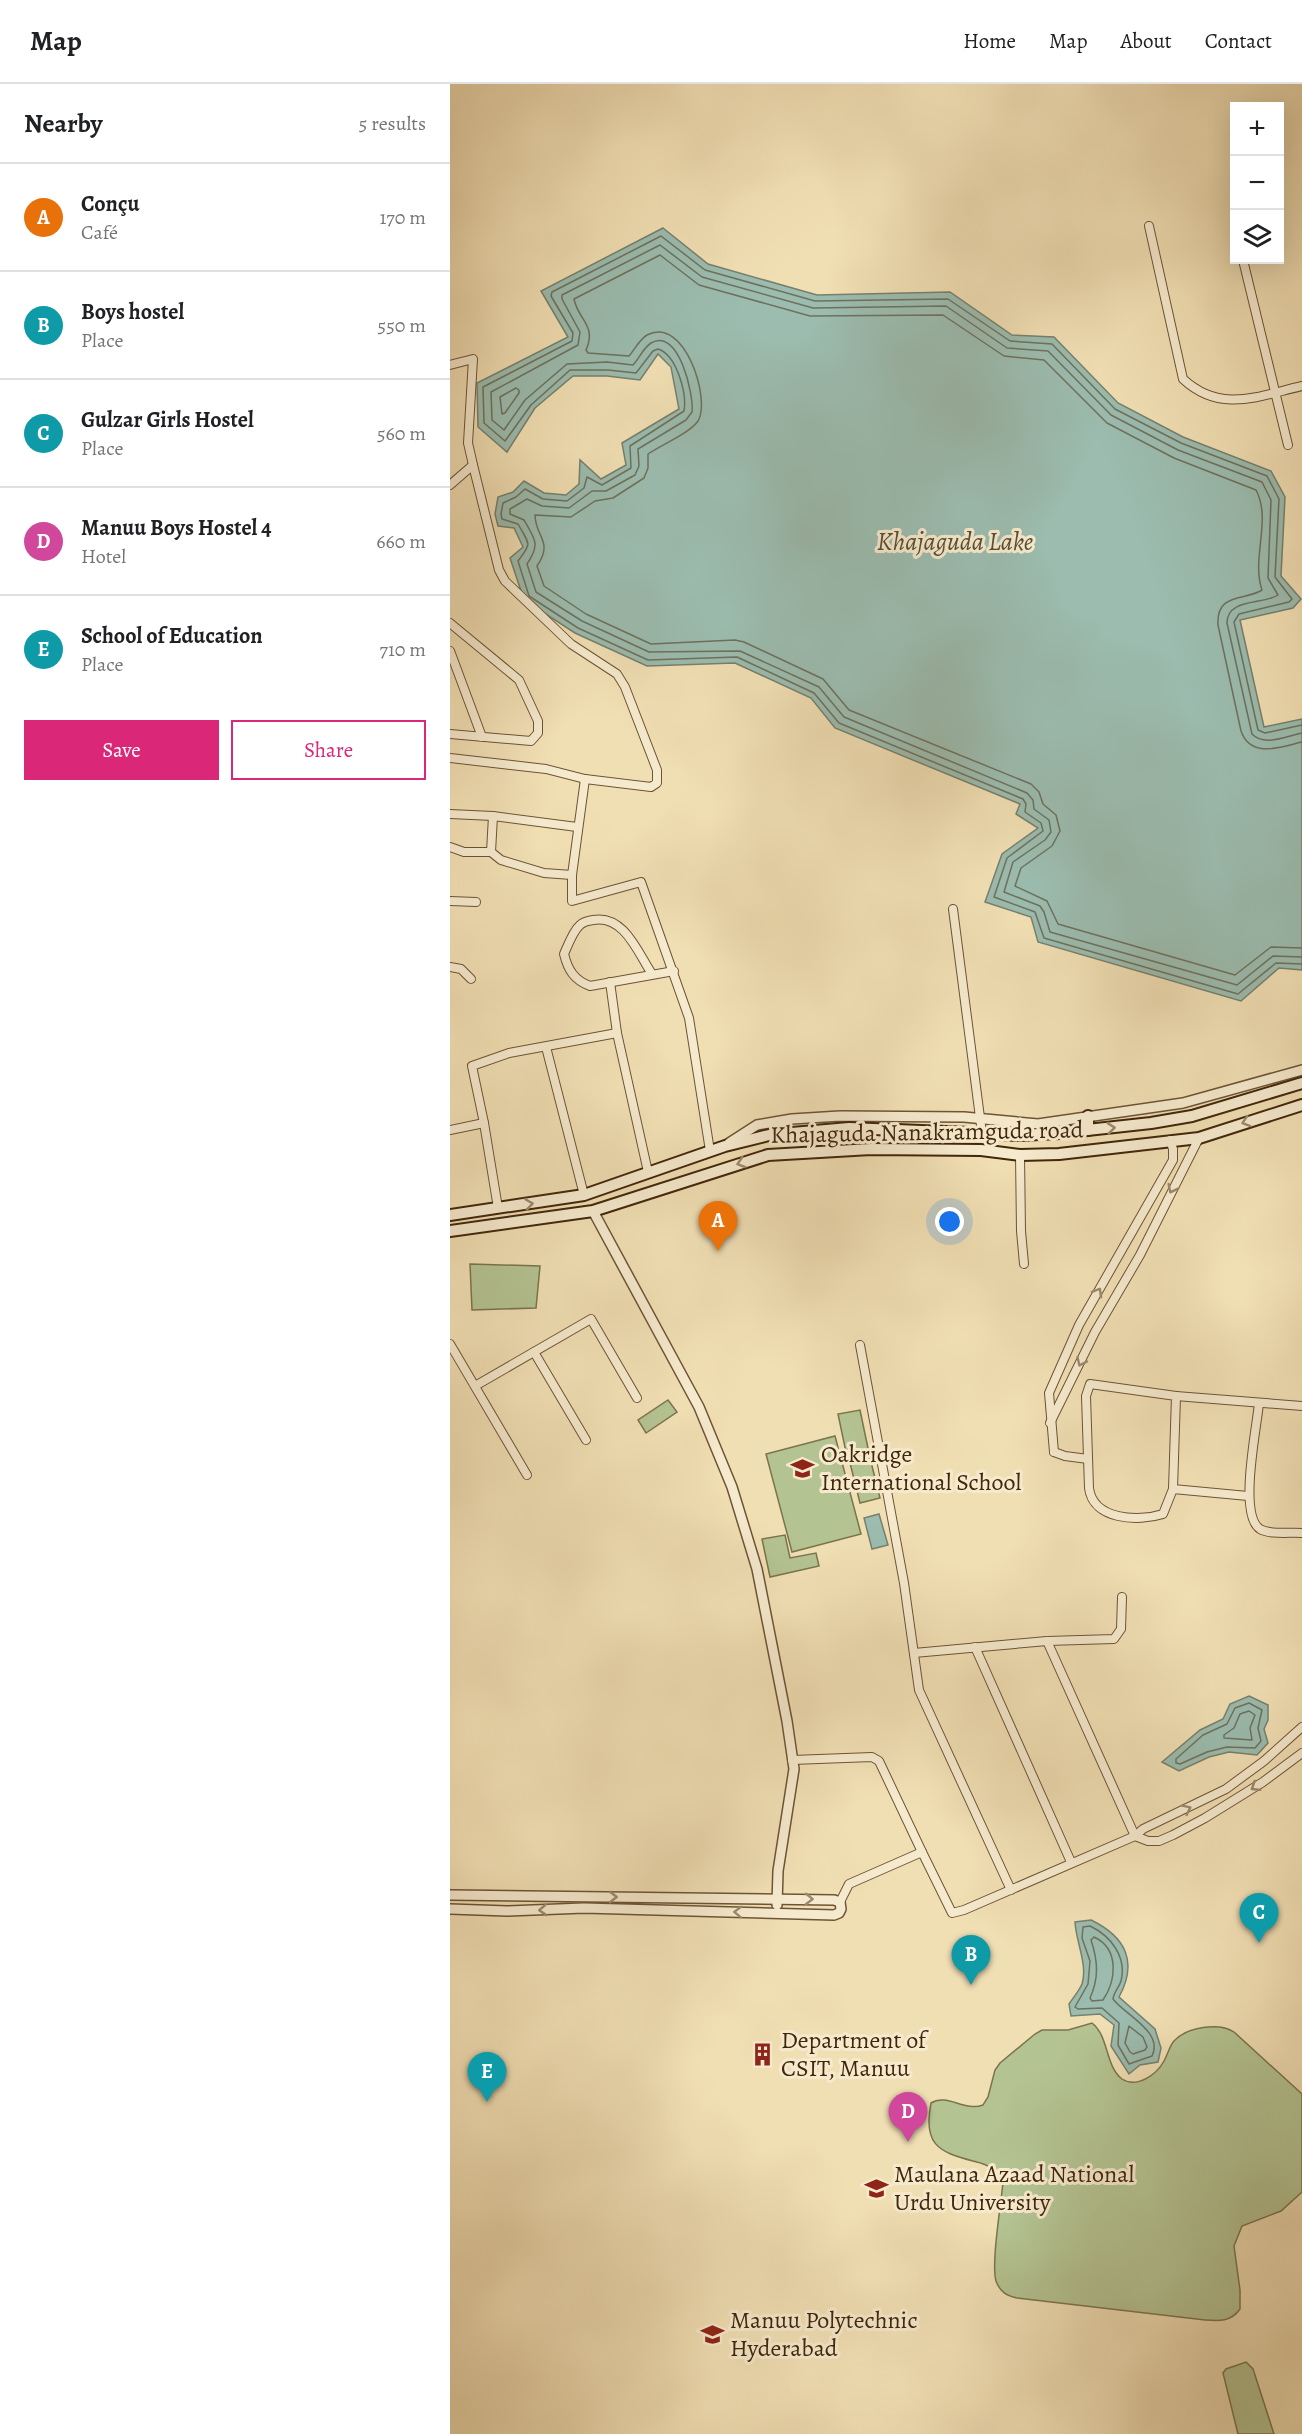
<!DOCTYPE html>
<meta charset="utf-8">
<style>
body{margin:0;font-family:Alegreya,serif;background:#f6f6f6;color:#202124}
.controls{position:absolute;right:18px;top:18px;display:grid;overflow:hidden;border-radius:0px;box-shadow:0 6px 24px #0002}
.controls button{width:54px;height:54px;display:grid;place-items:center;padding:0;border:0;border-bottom:2px solid #e0e0e0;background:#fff;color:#202124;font:30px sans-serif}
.you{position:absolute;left:500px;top:1138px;width:21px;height:21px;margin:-15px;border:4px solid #fff;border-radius:50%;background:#1a73e8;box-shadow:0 0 0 9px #1a73e833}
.badge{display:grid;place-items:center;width:39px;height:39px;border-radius:50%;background:#db2777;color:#fff;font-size:20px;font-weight:700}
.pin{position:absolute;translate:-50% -50px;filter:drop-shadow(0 2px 3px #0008)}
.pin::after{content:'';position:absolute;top:32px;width:21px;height:18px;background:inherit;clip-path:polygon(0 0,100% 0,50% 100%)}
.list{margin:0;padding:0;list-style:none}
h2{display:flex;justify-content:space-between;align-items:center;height:78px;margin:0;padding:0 24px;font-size:26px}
h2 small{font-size:20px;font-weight:400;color:#757577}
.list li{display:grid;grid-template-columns:39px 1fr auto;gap:18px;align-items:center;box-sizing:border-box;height:108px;padding:0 24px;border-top:2px solid #e0e0e0}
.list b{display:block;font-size:22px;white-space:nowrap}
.list p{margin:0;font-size:20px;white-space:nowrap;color:#757577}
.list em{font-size:20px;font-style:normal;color:#757577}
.actions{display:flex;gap:12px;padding:18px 24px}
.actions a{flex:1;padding:14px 0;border:2px solid #db2777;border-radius:0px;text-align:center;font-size:21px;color:#db2777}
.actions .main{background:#db2777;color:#fff}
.icon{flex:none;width:33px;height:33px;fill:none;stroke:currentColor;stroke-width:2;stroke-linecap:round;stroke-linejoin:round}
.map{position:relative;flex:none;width:852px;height:2350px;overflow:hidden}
header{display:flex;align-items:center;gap:36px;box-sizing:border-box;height:84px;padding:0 30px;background:#fff;border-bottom:2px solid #e0e0e0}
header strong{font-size:28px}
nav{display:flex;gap:33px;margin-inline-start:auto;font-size:21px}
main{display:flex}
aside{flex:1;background:#fff}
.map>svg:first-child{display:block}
</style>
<header>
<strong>Map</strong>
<nav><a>Home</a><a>Map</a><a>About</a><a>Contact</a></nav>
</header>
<main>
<aside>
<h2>Nearby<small>5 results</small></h2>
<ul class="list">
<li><span class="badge" style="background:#e8710a">A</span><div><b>Conçu</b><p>Café</p></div><em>170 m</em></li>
<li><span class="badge" style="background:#0f9aa8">B</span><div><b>Boys hostel</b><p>Place</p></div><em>550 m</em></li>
<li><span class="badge" style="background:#0f9aa8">C</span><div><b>Gulzar Girls Hostel</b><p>Place</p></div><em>560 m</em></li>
<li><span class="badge" style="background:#d1479c">D</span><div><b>Manuu Boys Hostel 4</b><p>Hotel</p></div><em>660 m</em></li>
<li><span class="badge" style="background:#0f9aa8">E</span><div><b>School of Education</b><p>Place</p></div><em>710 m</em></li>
</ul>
<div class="actions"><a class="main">Save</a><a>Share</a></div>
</aside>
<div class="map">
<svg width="852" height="2350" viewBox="0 0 852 2350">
<rect width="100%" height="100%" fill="#f1dfb4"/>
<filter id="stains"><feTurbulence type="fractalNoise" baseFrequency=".00333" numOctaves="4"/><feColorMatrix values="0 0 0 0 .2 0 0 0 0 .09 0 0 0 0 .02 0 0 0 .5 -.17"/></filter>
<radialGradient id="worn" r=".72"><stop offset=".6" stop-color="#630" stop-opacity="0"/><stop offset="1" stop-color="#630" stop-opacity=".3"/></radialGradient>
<!-- green -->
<g fill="#b4c392" stroke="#7a744e" stroke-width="1.5">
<polygon points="20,1180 90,1182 86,1224 22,1226"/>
<polygon points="218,1316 227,1328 196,1349 188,1336"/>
<polygon points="410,1326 419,1369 397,1373 388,1330"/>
<polygon points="385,1352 411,1450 342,1468 316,1370"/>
<polygon points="420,1374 430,1414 410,1419 400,1379"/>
<polygon points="335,1451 340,1474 366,1469 369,1482 320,1493 312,1455"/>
<path d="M642,1939c17,13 13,43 30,56 15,10 35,-5 42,-18 4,-7 5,-14 10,-20 13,-14 45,-19 60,-9l68,62v98l-21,19 -39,15 -8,20 6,44v19c-9,13 -21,12 -35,11l-188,-22c-10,-2 -17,-6 -21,-17 -5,-18 5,-76 7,-99 -2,-3 -5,-9 -8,-11 -6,-6 -14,-8 -22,-10 -36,-9 -50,-18 -42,-58 16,-10 34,9 52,2l5,-8 7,-27 5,-7 35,-29 7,-4h26z"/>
<polygon points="796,2278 803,2285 824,2350 788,2350 773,2289 776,2285"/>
</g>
<!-- water -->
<g fill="#9bbcaf" stroke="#77806d" stroke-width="1.5">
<polygon points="213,144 258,180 367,211 500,208 562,251 604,253 668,319 733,353 821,387 835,413 831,492 851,515 843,524 790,536 814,643 852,635 852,886 829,884 791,917 588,858 581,833 535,818 552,770 588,744 566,730 570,720 385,644 361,614 285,579 197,582 125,549 74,516 60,474 73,463 64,444 48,442 45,430 48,413 63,408 74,397 94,409 116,411 129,400 130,376 151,395 176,381 172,359 229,325 221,283 208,270 190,296 157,292 123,292 85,324 57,368 28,343 27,299 118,253 91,207"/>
<polygon points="429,1430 438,1461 422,1465 414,1434"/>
<polygon points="799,1612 818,1621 818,1636 814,1645 818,1659 807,1671 779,1668 759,1673 729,1687 712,1678 750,1646 773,1635 780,1620"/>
<path d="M641,1836c35,17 47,42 28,77l36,32 6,19 -3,14 -18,3 -11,9 -18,-28 3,-21 -14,-11 -29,2 -2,-12c4,-6 10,-13 13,-20 6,-19 -6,-42 -7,-62z"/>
</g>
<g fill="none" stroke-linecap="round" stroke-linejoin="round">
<!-- shore -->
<g stroke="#6e715c" stroke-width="1.5">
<polygon points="66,304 69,306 69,309 55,329 52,330 50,313"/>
<path d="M852,641l-37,8 -7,-3 -24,-108 5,-8 50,-12 3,-3 -17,-22 4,-78 -12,-23 -86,-33 -66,-34 -63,-65 -42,-3 -62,-42 -133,2 -110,-31 -44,-34 -109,56 -1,4 22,37 -1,8 -89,46 1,36 21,18 26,-36 39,-35h38l28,3 17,-22 5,-2c19,6 29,45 26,62l-54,35 1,22 -29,17 -15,-8 -3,11 -17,13 -24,-2 -18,-10 -9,8 -13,6 -2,11 1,5 16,5c12,21 14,19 0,37l11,35 49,32 70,32 89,-3 77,36 25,30 184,76 3,5 -1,8 16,11 2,8 -36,27 -13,39 41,15 9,26 194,56 38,-31 26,1"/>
<path d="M852,649c-15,3 -38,14 -50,1l-25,-111c0,-25 36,-18 51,-28l-10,-17 3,-78 -9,-18 -84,-32 -67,-35 -63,-64 -41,-3 -61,-42 -133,2 -111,-31 -42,-32 -98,50v4l18,33 -2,13 -87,47 1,28 12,10 21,-30 42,-36 40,-2 26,3c6,-6 10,-17 18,-22 28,-16 43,52 41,69l-6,8 -48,29 1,17 -4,9 -29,16h-14l-23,17 -27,-2 -15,-7 -17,10v5l14,6c12,20 16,25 3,44l9,28 46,29 67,31 91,-1 79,36 25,30 183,76 6,7 1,9 15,11 2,12 -6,8 -32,22 -9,30 36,14 4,6 6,20 187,53 36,-29 29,1"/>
<path d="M852,658c-22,5 -51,17 -61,-11l-23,-106c-2,-33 27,-24 44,-35 -11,-32 10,-70 -6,-100l-82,-32 -67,-35 -63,-63 -40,-4 -61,-41 -133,1 -111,-31 -39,-30 -86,44c4,21 23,26 12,51l2,3 41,3c6,-7 10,-16 18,-21 38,-20 64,65 51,86 -8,12 -37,24 -50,33v14l-4,10 -31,20 -18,3 -24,16 -36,-2c0,22 19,26 2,51l7,20 42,28 65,30 84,-4 9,2 79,37 26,31 182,74 8,8 4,12 13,11 4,16 -8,15 -31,22 -6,18 32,15 11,23 177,51 36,-28 31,1"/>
<polygon points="799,1619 812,1626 808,1644 811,1657 805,1664 777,1663 757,1668 730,1680 726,1679 726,1675 753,1651 777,1640 785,1624"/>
<polygon points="799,1627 805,1631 800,1644 802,1656 774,1654 774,1651 784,1644 790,1630"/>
<path d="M640,1842c21,10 37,31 31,55 -2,7 -7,10 -8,18 12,16 51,33 39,57l-23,8 -11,-19 1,-22 -17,-15 -24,1 -3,-2 13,-23 2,-23 -8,-23 1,-11z"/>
<path d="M644,1853c26,12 22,44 9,63l-11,1 -2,-3c9,-20 8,-37 1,-58z"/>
<polygon points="679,1942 693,1953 697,1963 695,1966 683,1970 680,1968 675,1959"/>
</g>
<defs>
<g id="minor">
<path d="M699,142l34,153c38,35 75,17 119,7"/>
<polyline points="793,176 838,361"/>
<polyline points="0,281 23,275 18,359 23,381"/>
<polyline points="0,401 23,381 49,486 55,497 121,560 167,590 175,603 207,686 207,699 201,703 135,695 96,685 0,674"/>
<polyline points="0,539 69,596 88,637 88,649 81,657 0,650"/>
<polyline points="0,567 32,653"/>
<polyline points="135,695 122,791 122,817 191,798 239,934 260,1067"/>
<polyline points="0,730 43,732"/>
<polyline points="0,763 14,768 41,768 51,776 94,789 122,791"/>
<polyline points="41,768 43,732 127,743"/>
<polyline points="0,817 26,818"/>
<polyline points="503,825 532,1049"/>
<polyline points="0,883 11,885 21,895"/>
<path d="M202,890c-14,-21 -28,-60 -59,-54 -5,1 -9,1 -13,5 -7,6 -12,20 -16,29 4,16 10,26 26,32l84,-15"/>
<polyline points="160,898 167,949 198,1088"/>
<polyline points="96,963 134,1111"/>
<polyline points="0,1046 34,1039"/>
<polyline points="570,1071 571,1147 574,1180"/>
<polyline points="48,1124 34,1039 22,982 59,969 167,949"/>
<polyline points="0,1260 77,1391"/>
<polyline points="410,1261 454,1499 469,1606 561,1806"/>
<polyline points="84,1268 136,1356"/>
<polyline points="25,1302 141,1235 187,1314"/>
<polyline points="726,1312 852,1322"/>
<path d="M809,1319c-2,24 -21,112 1,126 10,6 31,3 42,4"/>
<polyline points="600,1339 645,1248 690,1171 749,1054"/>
<polyline points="604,1368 599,1309 629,1241 723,1076 723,1065 720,1056"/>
<polyline points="604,1368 615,1372 638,1375"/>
<path d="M723,1405l-10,25c-25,8 -70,6 -74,-26l-3,-92 4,-12 86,12 -3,93 75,7"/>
<polyline points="597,1557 685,1752 698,1757 709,1757 723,1751 755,1734 813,1698 852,1669"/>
<polyline points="525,1563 621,1778"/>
<polyline points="464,1569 597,1557 664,1555 671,1545 672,1513"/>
<polyline points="342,1676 422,1673 429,1677 472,1768"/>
<polyline points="390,1818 399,1800 472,1768 502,1829 514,1826 685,1752 693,1745 776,1705 814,1677 852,1643"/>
</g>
<g id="tertiary">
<polyline points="279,1059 307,1041 342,1035 390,1032 514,1033 588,1040 733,1019 852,986"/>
<polyline points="143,1127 249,1323 282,1403 307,1485 337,1637 344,1685 328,1787 327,1821"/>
<polyline points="0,1811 384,1816 390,1818 391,1825 389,1829 384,1831 134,1824 57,1827 0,1825"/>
</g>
<g id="secondary">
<polyline points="638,1032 638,1046"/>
<polyline points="0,1131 134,1111 275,1062 319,1051 399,1044 570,1051 610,1049 701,1039 742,1032 852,999"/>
<polyline points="0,1147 143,1127 318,1071 421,1065 531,1066 570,1071 609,1070 749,1054 852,1021"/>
</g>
</defs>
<!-- minor casing -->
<use href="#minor" stroke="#6d5434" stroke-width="10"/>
<!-- tertiary casing -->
<use href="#tertiary" stroke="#6d5434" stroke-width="12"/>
<!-- secondary casing -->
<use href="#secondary" stroke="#41260a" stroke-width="14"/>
<!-- minor -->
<use href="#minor" stroke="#f6eace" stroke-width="8"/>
<!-- tertiary -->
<use href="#tertiary" stroke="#f6eace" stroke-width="9"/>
<!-- secondary -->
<use href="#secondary" stroke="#f6eace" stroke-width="10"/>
</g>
<!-- one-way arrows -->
<defs><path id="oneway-chevron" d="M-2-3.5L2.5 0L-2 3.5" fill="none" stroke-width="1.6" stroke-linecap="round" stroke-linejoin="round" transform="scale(1.5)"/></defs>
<g stroke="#9c886c">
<use href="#oneway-chevron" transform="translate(796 1038) rotate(162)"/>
<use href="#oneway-chevron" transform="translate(661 1044) rotate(-6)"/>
<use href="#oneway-chevron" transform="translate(291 1079) rotate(163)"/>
<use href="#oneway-chevron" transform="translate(722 1105) rotate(116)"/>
<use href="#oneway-chevron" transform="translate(79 1120) rotate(-8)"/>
<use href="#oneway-chevron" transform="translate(648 1208) rotate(-60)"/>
<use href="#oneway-chevron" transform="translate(631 1278) rotate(115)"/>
<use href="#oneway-chevron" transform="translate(805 1703) rotate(148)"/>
<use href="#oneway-chevron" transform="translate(737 1725) rotate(-26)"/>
<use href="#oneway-chevron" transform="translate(163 1813)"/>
<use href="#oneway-chevron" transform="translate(359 1815) rotate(1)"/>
<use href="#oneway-chevron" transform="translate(93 1826) rotate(177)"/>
<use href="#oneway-chevron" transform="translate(288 1828) rotate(-178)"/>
</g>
<!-- icons -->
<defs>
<symbol id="school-bare" viewBox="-9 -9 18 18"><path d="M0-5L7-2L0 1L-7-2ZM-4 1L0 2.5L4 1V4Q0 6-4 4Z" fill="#8f2418" stroke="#f6eace" stroke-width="2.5" paint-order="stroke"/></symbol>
<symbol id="building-bare" viewBox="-9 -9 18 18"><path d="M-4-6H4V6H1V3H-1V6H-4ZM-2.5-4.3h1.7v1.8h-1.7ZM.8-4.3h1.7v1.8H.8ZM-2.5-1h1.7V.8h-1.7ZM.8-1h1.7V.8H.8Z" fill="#8f2418" stroke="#f6eace" stroke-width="2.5" paint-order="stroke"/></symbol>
<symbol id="university-bare" viewBox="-9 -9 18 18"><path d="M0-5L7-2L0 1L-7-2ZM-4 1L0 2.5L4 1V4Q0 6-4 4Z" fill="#8f2418" stroke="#f6eace" stroke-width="2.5" paint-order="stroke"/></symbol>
</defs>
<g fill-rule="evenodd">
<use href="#school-bare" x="336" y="1368" width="33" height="33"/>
<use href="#building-bare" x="296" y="1954" width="33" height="33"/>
<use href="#university-bare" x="410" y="2088" width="33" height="33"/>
<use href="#university-bare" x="246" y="2234" width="33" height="33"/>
</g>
<g text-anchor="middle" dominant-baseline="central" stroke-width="6" stroke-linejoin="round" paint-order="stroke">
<!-- street labels -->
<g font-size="24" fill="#41260a" stroke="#f6eace">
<text transform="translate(477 1048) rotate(-1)">Khajaguda Nanakramguda road</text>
</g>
<!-- poi labels -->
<g font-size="24" fill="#41260a" stroke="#f6eace" text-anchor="start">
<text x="371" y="1370">Oakridge<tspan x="371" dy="28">International School</tspan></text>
<text x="331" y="1956">Department of<tspan x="331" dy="28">CSIT, Manuu</tspan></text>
<text x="444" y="2090">Maulana Azaad National<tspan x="444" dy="28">Urdu University</tspan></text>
<text x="280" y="2236">Manuu Polytechnic<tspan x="280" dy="28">Hyderabad</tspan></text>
</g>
<!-- water labels -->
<g font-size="26" font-style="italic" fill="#584c33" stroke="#f6eace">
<text x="505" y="457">Khajaguda Lake</text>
</g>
</g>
<rect width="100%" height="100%" filter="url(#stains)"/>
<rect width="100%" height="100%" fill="url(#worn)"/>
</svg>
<div class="controls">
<button>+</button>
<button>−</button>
<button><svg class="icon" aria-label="layers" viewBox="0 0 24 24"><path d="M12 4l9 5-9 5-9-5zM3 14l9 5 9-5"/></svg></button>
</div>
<div class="you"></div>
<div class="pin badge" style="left:268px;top:1167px;background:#e8710a">A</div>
<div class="pin badge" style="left:521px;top:1901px;background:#0f9aa8">B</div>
<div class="pin badge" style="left:809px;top:1859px;background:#0f9aa8">C</div>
<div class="pin badge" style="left:458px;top:2058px;background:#d1479c">D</div>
<div class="pin badge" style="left:37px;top:2018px;background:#0f9aa8">E</div>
</div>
</main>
